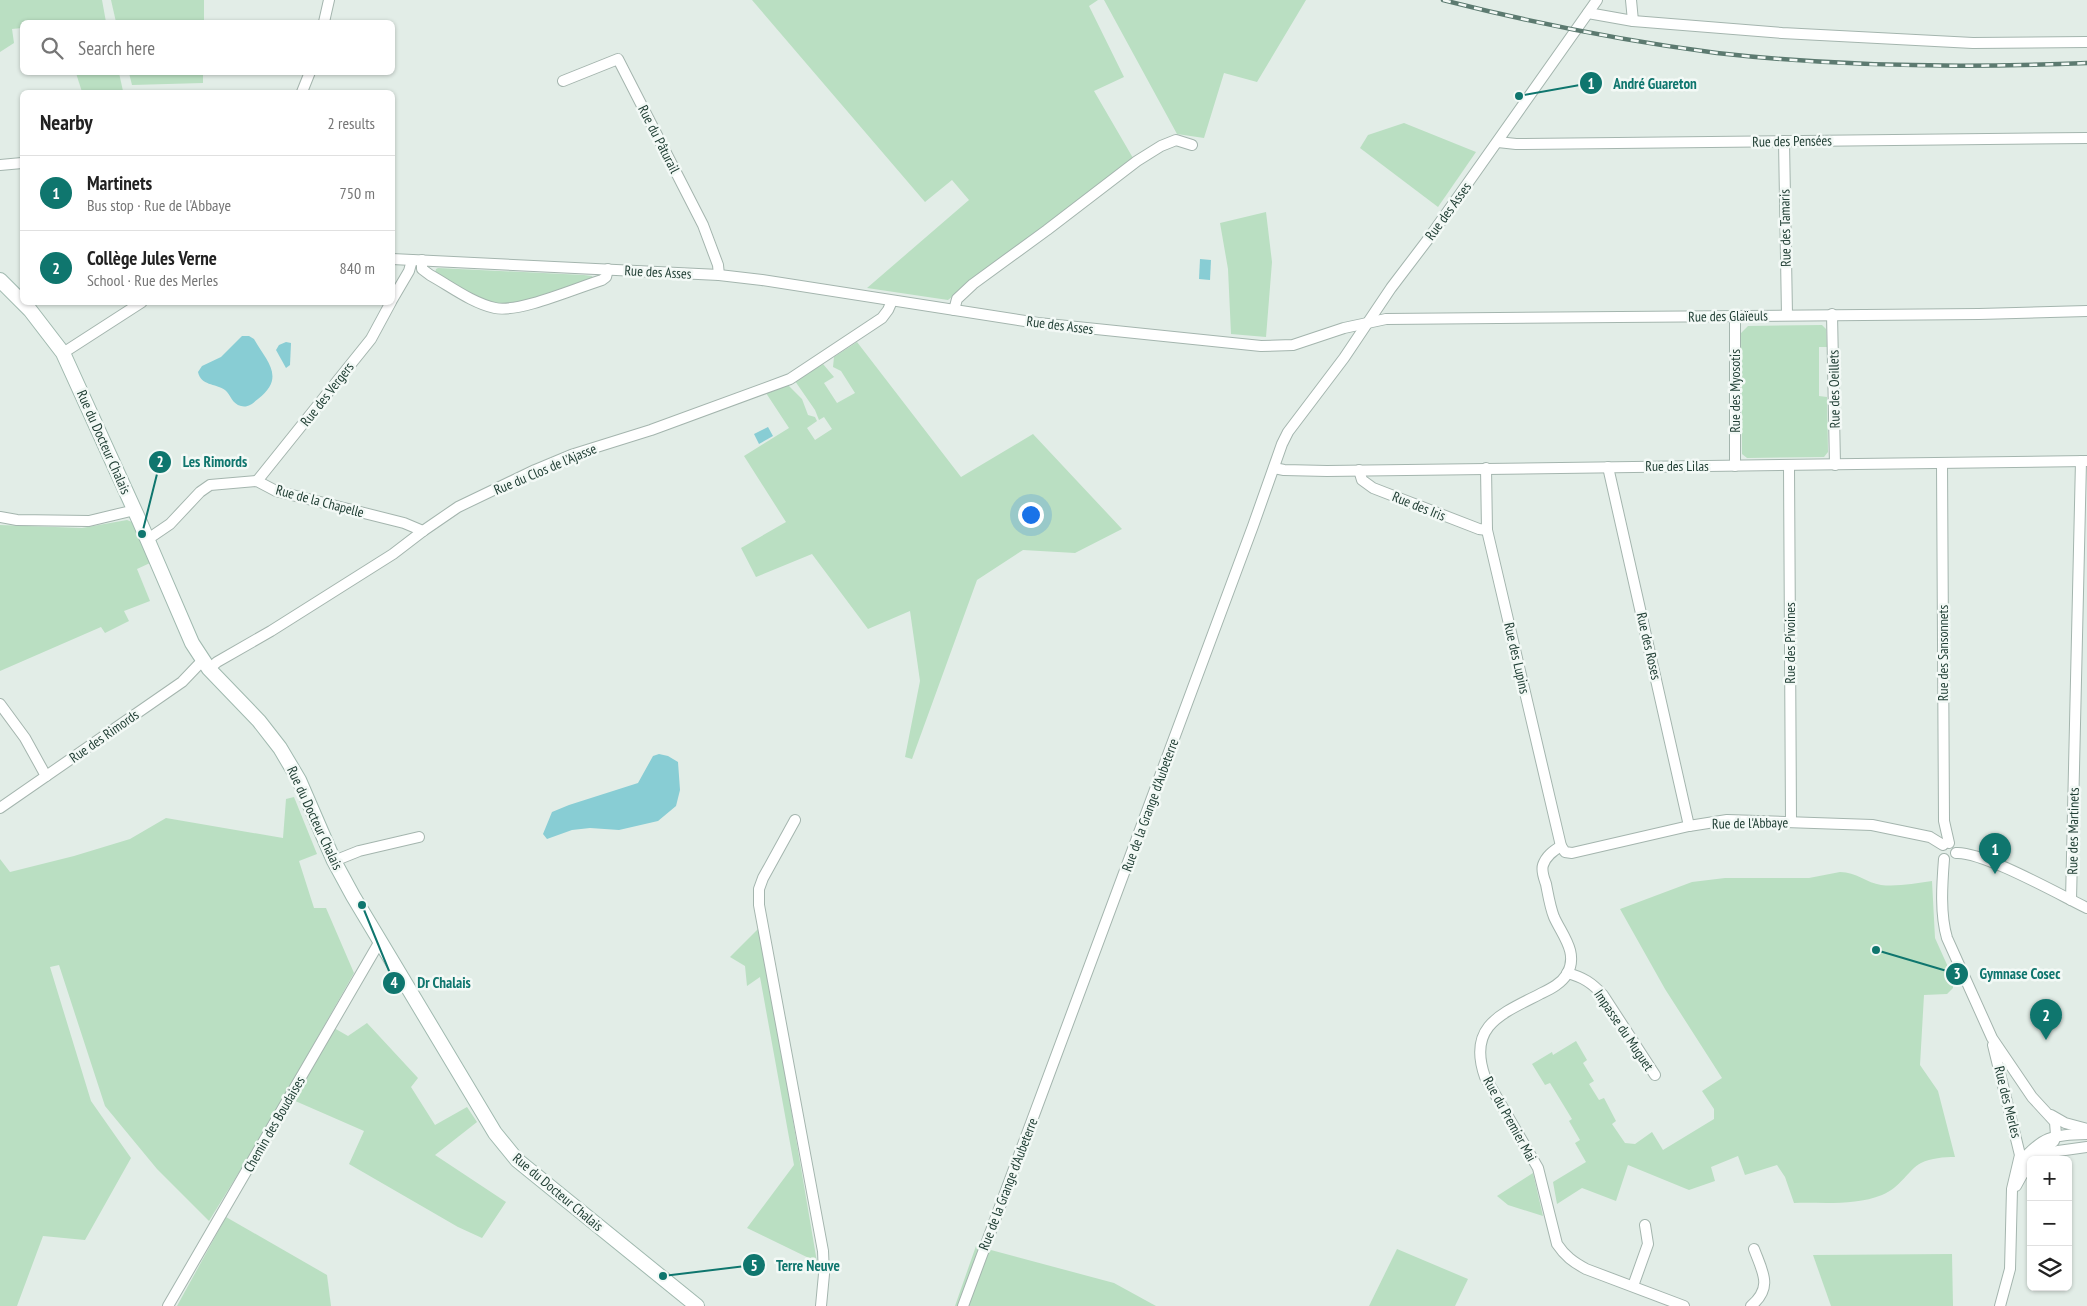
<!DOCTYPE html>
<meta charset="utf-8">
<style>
body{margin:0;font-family:"PT Sans Narrow",sans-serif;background:#f6f6f6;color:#222}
.controls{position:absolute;right:15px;bottom:15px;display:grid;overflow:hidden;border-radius:8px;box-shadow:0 1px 4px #0004}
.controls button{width:45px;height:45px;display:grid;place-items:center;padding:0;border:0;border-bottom:1px solid #e0e0e0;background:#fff;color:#222;font:25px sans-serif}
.you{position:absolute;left:1030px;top:514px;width:18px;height:18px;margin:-12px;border:4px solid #fff;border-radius:50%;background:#1a73e8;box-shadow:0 0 0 8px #1a73e833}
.badge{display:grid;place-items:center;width:32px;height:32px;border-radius:50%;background:#0f766e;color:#fff;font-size:16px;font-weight:700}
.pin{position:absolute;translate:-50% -41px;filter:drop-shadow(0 1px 2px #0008)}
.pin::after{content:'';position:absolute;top:26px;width:18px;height:15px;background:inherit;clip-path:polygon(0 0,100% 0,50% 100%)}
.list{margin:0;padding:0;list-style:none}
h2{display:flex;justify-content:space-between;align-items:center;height:65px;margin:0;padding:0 20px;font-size:21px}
h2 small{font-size:16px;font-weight:400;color:#767676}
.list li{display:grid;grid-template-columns:32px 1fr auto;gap:15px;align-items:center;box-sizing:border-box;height:75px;padding:0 20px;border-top:1px solid #e0e0e0}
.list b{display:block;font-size:19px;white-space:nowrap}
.list p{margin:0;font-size:16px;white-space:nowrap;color:#767676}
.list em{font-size:16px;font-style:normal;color:#767676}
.icon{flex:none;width:28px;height:28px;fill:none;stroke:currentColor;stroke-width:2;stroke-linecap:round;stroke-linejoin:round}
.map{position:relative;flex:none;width:2087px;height:1306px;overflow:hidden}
.search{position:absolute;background:#fff;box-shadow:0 1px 4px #0004;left:20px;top:20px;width:375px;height:55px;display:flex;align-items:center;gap:12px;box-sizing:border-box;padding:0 18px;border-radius:8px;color:#767676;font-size:19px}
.panel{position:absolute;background:#fff;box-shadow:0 1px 4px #0004;left:20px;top:90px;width:375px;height:215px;border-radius:8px}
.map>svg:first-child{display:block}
</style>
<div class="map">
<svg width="2087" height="1306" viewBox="0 0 2087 1306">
<rect width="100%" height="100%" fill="#e2ede7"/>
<!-- green -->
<g fill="#badfc2">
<polygon points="0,0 102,0 106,22 22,22 22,28 12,29 14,43 0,52"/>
<polygon points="111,0 204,0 204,22 116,22"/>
<polygon points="752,0 1098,0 1089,6 1124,77 1094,91 1133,158 948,300 867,288 969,200 952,180 925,202"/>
<polygon points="1104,0 1306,0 1257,82 1224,73 1204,138 1177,134"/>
<polygon points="76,73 119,73 123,91 82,92"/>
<polygon points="129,73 203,73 203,83 132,85"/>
<polygon points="1404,123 1476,152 1438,207 1360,148 1368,135"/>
<polygon points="1266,212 1272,262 1266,337 1231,334 1228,269 1220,223"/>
<path d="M438,268l146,7 8,1 2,4c-18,5 -79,28 -94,25 -24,-5 -45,-20 -65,-32l1,-4z"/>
<polygon points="1822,325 1826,329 1827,347 1819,347 1819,396 1827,397 1828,452 1824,457 1747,458 1742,454 1741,333 1748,326"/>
<polygon points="857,342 961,477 1033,434 1122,529 1075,553 1023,550 977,580 912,759 905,757 920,681 910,611 868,629 812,554 756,577 741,548 786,522 744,456 789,428 766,393 788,385 802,399 808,415 815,417 817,421 807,428 815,440 832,429 824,417 819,420 815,410 795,381 823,364 834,377 824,383 837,403 855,393 841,371 833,367 834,357"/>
<polygon points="127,520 132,522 150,563 137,569 150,601 124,611 129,621 105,633 101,627 0,671 0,525 82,528"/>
<polygon points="294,797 317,854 299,861 314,908 326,908 354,973 265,1130 209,1221 157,1169 105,1106 59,965 50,967 91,1101 131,1158 85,1240 43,1236 17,1306 0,1306 0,859 10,872 74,856 130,839 166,818 283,838 286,799"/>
<path d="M1840,872c16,0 27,11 41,13 17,2 34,-2 51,-4l3,57 18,40v10l-6,6 -23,1 -4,70 18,26 17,66c-11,0 -24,1 -34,6 -12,6 -21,25 -39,32 -27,11 -59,7 -88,8l-9,-26 -8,-12 -32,10 -7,-19 -27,11 4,14 -26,9 -61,-25 -12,36 -34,-13 -25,16 -4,-22 33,-20 -11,-19 5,-3 -11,-19 3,-2 -22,-36 -5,2 -13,-21 20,-12 1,3 23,-14 11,19 -4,3 11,18 -5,3 10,16 5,-2 12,23 -4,3 13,19 10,1 17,-12 11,18 51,-31v-10l-12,-18 20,-13 -57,-89 -45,-80 72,-27 33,-4h84z"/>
<polygon points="760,927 817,1262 747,1228 794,1165 760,977 747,986 745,966 730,957"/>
<polygon points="367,1023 418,1078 411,1087 435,1125 467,1107 477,1122 435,1155 506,1202 482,1238 458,1227 349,1164 364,1131 293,1100 334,1028 348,1036"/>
<polygon points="1533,1173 1543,1216 1508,1205 1497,1196"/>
<polygon points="226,1217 327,1275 331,1306 177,1306"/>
<polygon points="976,1246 1114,1283 1156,1306 955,1306"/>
<polygon points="1397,1249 1468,1279 1455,1306 1369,1306"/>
<polygon points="1952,1254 1953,1306 1831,1306 1813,1255"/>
</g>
<!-- water -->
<g fill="#88cdd4">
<polygon points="1200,259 1211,260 1210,280 1199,279"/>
<path d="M242,336h7l5,3c13,23 32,38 4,60 -5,4 -10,9 -17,7 -9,-2 -10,-11 -16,-16 -10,-7 -24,-4 -27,-18l4,-6 19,-9z"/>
<polygon points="286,342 291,343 290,365 286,368 276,350 279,345"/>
<polygon points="768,427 773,436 759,444 754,434"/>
<polygon points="659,754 668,756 678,762 680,790 676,806 658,821 619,830 590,828 572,830 547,839 543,834 552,812 569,805 638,783 653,756"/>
</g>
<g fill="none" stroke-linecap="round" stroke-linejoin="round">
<defs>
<g id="street">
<polyline points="1631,0 1633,21"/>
<polyline points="1588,13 1633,21 1782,33 1973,43 2087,42"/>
<polyline points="324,22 329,0"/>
<polyline points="563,81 618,59 703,225 718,265 719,275"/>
<polyline points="302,92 310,72"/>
<polyline points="1784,141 1787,315"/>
<polyline points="1498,142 1516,144 2087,138"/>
<polyline points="0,165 22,163"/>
<polyline points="392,259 719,275 762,280 1038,323 1261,346 1293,345 1344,328 1386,319 1979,314 2087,311"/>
<path d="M422,260v9l8,6c20,11 42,28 65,33 24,5 81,-20 107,-28l4,-3 2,-8"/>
<polyline points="392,300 409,271 412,260"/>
<polyline points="954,310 957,299 973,284 1047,230 1137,161 1161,146 1176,140 1192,145"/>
<polyline points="1832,314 1835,465"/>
<polyline points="1735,315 1735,466"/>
<polyline points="63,353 142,302"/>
<polyline points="1942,463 1944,821 1949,843"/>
<polyline points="1789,466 1791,821"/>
<polyline points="1608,467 1689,826"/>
<polyline points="1274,468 1284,470 1327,471 2087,461"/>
<polyline points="1486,468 1487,530 1561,846 1565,852 1572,853 1689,826 1727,820 1872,825 1930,837 1943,845"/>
<polyline points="1359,470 1362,480 1373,488 1479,529 1487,530"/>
<polyline points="257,481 371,339 391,302"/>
<polyline points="0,517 17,520 89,521 135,510"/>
<polyline points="148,539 170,524 200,492 210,485 257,481 276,491 404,523 423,531"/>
<polyline points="209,669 217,662 271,631 393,554 423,531 458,507 535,470 571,455 651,430 790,379 882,318 888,310 892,301"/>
<polyline points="0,704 25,738 46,776"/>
<polyline points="0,808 182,682 203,660"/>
<polyline points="795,820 763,878 759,889 759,905 823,1251 824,1274 821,1306"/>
<path d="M1561,846c-8,5 -15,10 -18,19 -2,6 1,13 3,19 2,10 4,23 8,33 8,18 25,36 13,57 -6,10 -17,15 -27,20 -39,20 -73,32 -55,83l53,91 19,76c8,12 16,18 29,25l98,37"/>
<path d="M1956,853c26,-2 104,42 131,55"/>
<path d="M1944,859c-2,26 -4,55 3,79l45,100 40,59 23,25 1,13 -2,6 -19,19"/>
<polyline points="334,861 359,851 419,837"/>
<polyline points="2071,900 2081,461"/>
<path d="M1567,973c16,4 25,10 36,22l52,80"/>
<polyline points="1993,1045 2020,1155 2012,1189 2010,1269 2000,1306"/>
<polyline points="2051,1115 2065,1123 2087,1129"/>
<polyline points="2040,1157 2058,1151 2087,1147"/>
<path d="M2019,1164c23,-28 33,-29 68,-30"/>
<polyline points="2016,1186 2022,1175 2031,1164"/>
<polyline points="1633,1286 1648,1244 1645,1225"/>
<polyline points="168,1306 380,941"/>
<polyline points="963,1306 1253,526 1282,444 1288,432 1344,358 1391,288 1429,238 1597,0"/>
<path d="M1751,1306c22,-19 12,-33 3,-57"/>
</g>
<polyline id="secondary" points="0,280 30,310 63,353 139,520 192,643 209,669 259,721 280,748 299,780 334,861 353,896 495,1133 517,1160 697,1306"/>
</defs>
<!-- street casing -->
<use href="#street" stroke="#a4b5ae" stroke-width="12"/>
<!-- secondary casing -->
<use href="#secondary" stroke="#a0b9af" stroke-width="16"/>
<!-- street -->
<use href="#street" stroke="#fff" stroke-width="10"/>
<!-- secondary -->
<use href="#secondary" stroke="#fff" stroke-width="14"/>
<defs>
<path id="rail" d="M1443,0c90,23 182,41 274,53 123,14 247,15 370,10"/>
</defs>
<!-- rail casing -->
<use href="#rail" stroke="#5c7a70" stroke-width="4.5"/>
<!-- rail -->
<use href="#rail" stroke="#f3f9f6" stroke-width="2.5" stroke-dasharray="8" stroke-linecap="butt"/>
</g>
<g text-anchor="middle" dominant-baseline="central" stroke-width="5" stroke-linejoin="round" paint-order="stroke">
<!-- street labels -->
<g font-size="14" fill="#213f35" stroke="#f3f9f6">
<text transform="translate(659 139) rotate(63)">Rue du Pâturail</text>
<text transform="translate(1792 141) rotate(-1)">Rue des Pensées</text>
<text transform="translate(1448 211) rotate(-54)">Rue des Asses</text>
<text transform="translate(1785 228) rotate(-91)">Rue des Tamaris</text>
<text transform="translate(658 272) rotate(3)">Rue des Asses</text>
<text transform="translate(1728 316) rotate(-1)">Rue des Glaïeuls</text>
<text transform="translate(1060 325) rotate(7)">Rue des Asses</text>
<text transform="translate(1834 389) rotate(-91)">Rue des Oeillets</text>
<text transform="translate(1735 391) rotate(-90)">Rue des Myosotis</text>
<text transform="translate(327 394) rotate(-52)">Rue des Vergers</text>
<text transform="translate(104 442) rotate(66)">Rue du Docteur Chalais</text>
<text x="1677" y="466">Rue des Lilas</text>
<text transform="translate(545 469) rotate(-23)">Rue du Clos de l'Ajasse</text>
<text transform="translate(320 501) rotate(15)">Rue de la Chapelle</text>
<text transform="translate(1419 506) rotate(22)">Rue des Iris</text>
<text transform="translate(1790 643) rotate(-90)">Rue des Pivoines</text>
<text transform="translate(1649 646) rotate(77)">Rue des Roses</text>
<text transform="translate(1943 653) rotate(-90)">Rue des Sansonnets</text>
<text transform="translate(1517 658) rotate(77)">Rue des Lupins</text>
<text transform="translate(104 736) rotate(-35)">Rue des Rimords</text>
<text transform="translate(1150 805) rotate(-70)">Rue de la Grange d'Aubeterre</text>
<text transform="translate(315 818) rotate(65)">Rue du Docteur Chalais</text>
<text transform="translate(1750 823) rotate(-1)">Rue de l'Abbaye</text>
<text transform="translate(2073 831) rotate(-89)">Rue des Martinets</text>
<text transform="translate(1624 1030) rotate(56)">Impasse du Muguet</text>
<text transform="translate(2008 1102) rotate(76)">Rue des Merles</text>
<text transform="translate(1510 1119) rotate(61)">Rue du Premier Mai</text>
<text transform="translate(274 1124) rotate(-60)">Chemin des Boudaises</text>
<text transform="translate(1008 1184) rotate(-69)">Rue de la Grange d'Aubeterre</text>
<text transform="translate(558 1192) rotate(40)">Rue du Docteur Chalais</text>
</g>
</g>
<!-- callouts -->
<path fill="none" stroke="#0f766e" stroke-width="2" d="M1519 96L1591 83M142 534L160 462M1876 950L1957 974M362 905L394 983M663 1276L754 1265"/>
<g fill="#0f766e" stroke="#f3f9f6" stroke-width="2">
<circle cx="1519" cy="96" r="5"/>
<circle cx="142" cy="534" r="5"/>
<circle cx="1876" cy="950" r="5"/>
<circle cx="362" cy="905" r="5"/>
<circle cx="663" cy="1276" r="5"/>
<circle cx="1591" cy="83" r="12"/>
<circle cx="160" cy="462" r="12"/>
<circle cx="1957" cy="974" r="12"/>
<circle cx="394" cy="983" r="12"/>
<circle cx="754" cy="1265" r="12"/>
</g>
<g font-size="15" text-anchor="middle" font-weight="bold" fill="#fff">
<text x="1591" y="89">1</text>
<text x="160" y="467">2</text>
<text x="1957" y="979">3</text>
<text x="394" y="988">4</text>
<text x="754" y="1271">5</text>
</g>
<g font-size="15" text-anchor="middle" font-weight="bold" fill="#0f766e" stroke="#f3f9f6" stroke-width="5" stroke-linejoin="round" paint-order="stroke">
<text x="1655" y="89">André Guareton</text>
<text x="215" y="467">Les Rimords</text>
<text x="2020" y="979">Gymnase Cosec</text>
<text x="444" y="988">Dr Chalais</text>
<text x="808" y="1271">Terre Neuve</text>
</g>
</svg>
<div class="controls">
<button>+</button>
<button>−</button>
<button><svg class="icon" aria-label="layers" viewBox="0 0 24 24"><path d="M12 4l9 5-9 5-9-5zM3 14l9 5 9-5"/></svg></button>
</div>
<div class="you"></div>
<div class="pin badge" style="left:1995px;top:874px">1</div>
<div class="pin badge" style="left:2046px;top:1040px">2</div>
<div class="search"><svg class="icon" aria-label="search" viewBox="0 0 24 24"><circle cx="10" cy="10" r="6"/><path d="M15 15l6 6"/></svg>Search here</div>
<section class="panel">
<h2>Nearby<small>2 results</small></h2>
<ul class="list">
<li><span class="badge">1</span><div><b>Martinets</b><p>Bus stop · Rue de l'Abbaye</p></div><em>750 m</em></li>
<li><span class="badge">2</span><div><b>Collège Jules Verne</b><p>School · Rue des Merles</p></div><em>840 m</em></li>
</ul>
</section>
</div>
